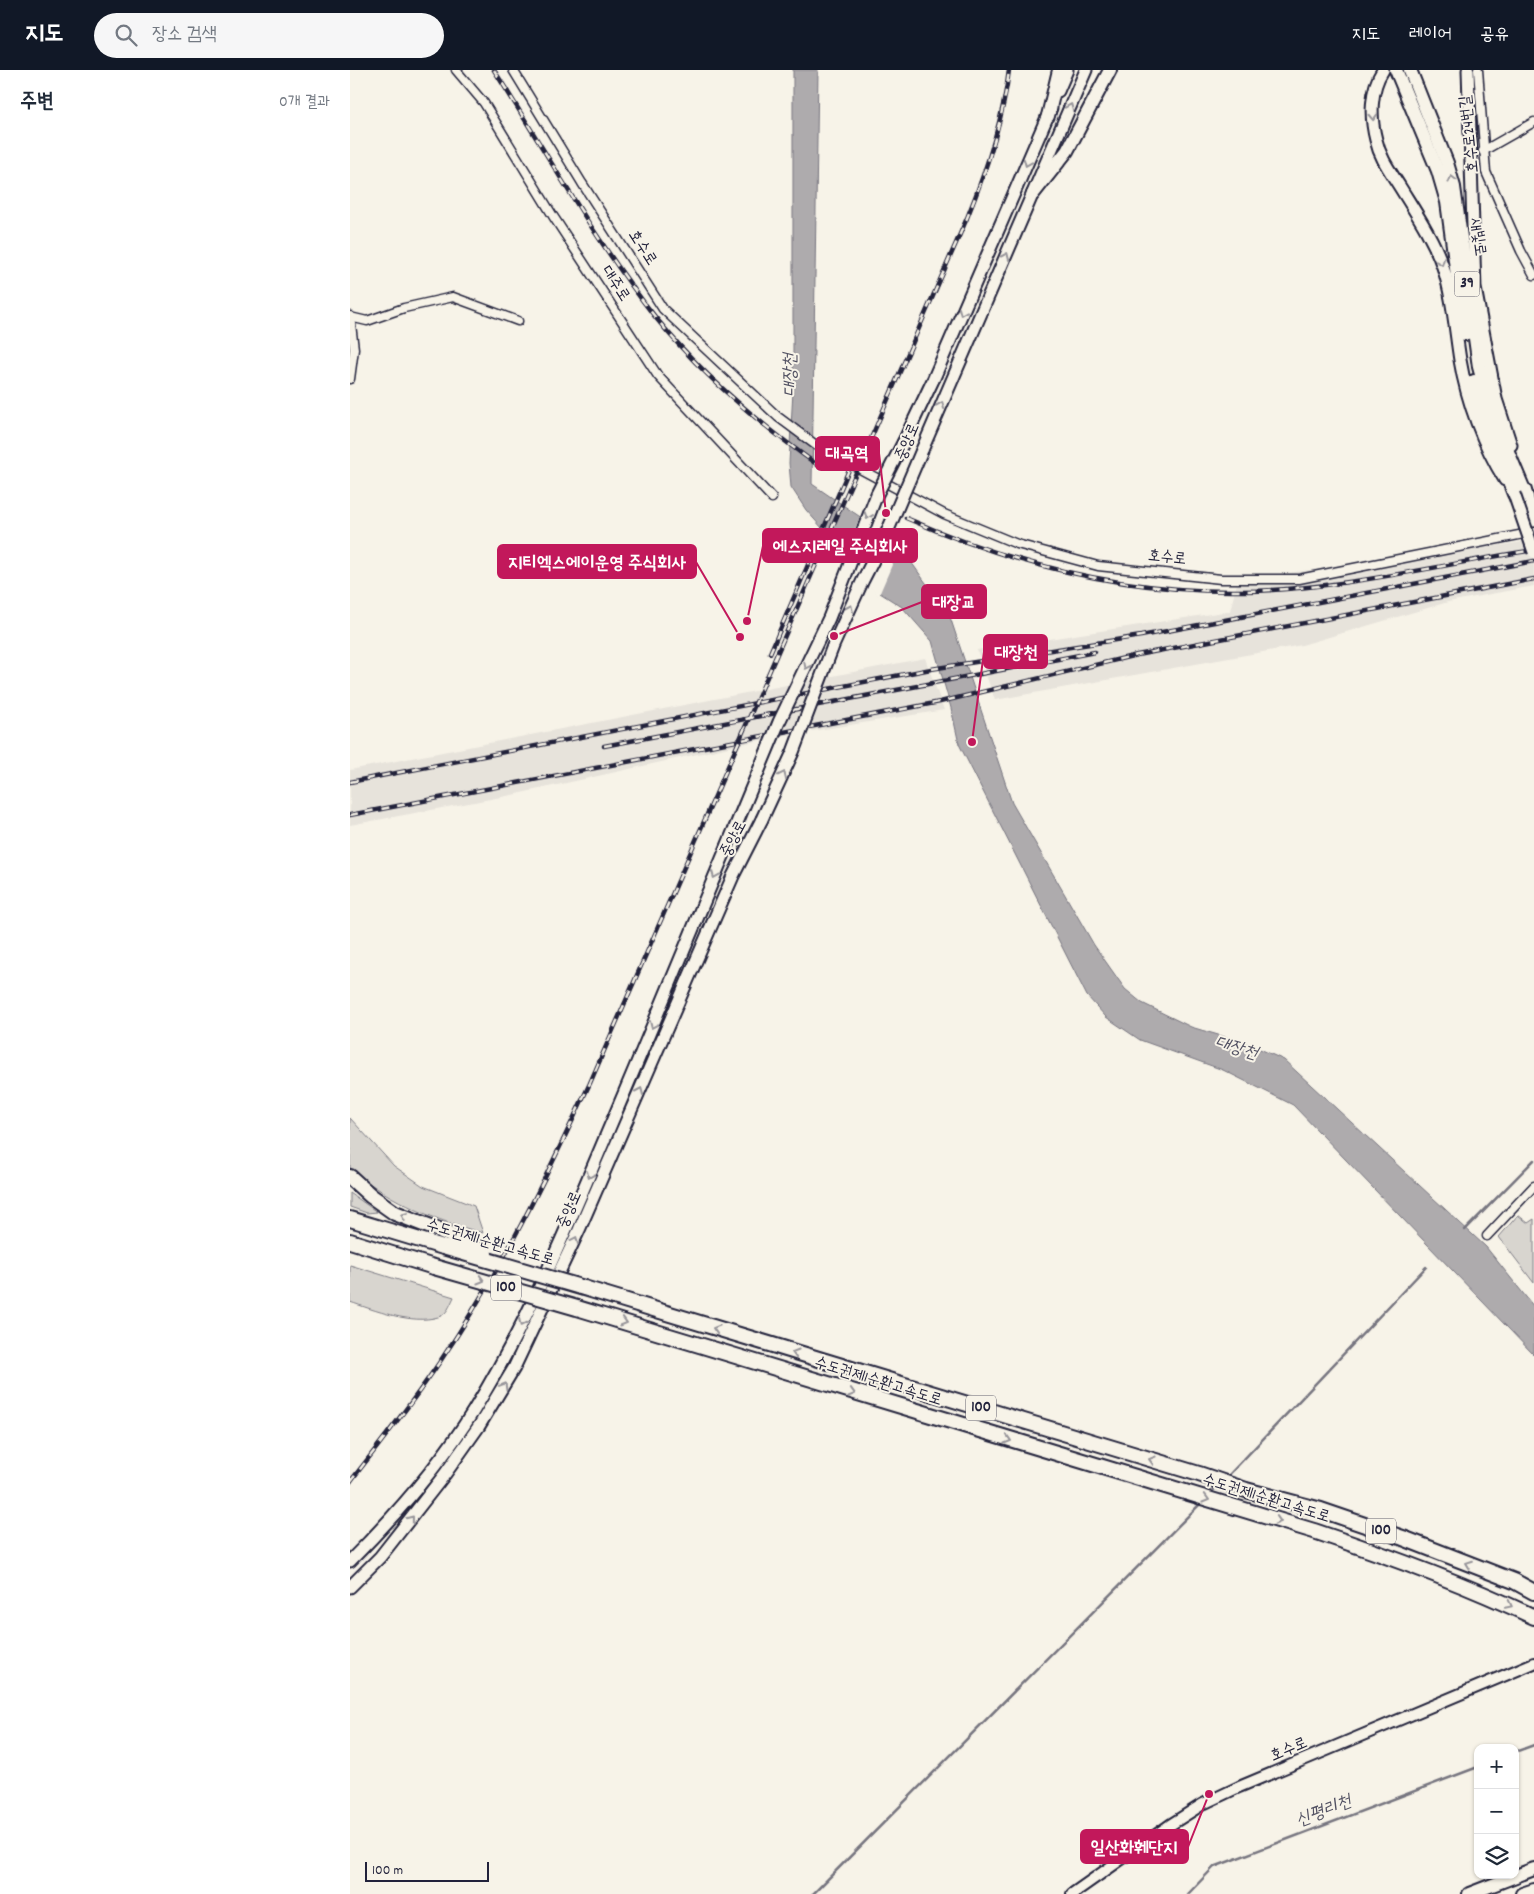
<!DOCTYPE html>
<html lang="ko">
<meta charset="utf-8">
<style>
body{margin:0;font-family:Dekko,"Poor Story",sans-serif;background:#f6f6f7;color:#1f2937}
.controls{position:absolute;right:15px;bottom:15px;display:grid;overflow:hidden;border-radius:10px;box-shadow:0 1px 4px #0004}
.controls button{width:45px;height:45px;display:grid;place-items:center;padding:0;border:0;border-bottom:1px solid #e0e1e3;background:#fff;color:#1f2937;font:25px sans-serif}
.scale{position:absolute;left:15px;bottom:12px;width:124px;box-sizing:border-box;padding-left:5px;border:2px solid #22223b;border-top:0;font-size:14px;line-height:18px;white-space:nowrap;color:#22223b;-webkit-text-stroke:4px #f7f3e8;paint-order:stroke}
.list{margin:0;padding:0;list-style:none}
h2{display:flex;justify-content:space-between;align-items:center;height:65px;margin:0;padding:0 20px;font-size:21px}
h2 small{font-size:16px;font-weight:400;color:#747a83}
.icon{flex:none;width:28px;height:28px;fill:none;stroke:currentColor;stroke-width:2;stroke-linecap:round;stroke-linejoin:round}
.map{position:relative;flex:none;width:1184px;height:1824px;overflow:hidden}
header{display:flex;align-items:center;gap:30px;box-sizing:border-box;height:70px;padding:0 25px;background:#111827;color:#fff}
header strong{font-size:24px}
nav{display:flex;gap:28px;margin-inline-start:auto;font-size:18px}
.search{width:350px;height:45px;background:#f6f6f7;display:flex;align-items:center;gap:12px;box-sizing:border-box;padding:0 18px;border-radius:28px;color:#747a83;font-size:19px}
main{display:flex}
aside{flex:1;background:#fff}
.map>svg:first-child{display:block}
</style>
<header>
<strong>지도</strong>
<div class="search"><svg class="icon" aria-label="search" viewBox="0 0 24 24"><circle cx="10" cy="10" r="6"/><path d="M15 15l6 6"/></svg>장소 검색</div>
<nav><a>지도</a><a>레이어</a><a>공유</a></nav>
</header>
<main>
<aside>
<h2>주변<small>0개 결과</small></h2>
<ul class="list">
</ul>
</aside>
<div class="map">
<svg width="1184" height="1824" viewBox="0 0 1184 1824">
<rect width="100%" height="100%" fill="#f7f3e8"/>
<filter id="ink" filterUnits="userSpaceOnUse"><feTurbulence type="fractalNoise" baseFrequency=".02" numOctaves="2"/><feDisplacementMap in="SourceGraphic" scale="10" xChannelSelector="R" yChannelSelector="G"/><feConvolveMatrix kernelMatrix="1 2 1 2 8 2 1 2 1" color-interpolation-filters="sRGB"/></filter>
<g filter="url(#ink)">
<!-- built -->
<g fill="#e7e3db">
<polygon points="1184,470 1184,516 1098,532 952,575 645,630 627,580 880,541 888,509 1100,483"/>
<polygon points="575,588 594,640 424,667 162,725 0,755 0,700"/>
</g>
<!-- green -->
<g fill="#d8d5cf" stroke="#7d7c85">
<path d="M0,1048l44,48 29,20 51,20 9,27c-49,-13 -89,-30 -129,-61l-4,-5z"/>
<polygon points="0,1123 27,1142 17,1143 0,1137"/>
<polygon points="1168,1145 1178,1153 1184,1149 1184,1213 1149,1167"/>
<path d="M0,1195l104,32c-4,8 -7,18 -16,20 -26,8 -64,-7 -88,-15z"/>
</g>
<!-- water -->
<polygon fill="#aeabad" stroke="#76747f" points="443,0 468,0 462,414 547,472 600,547 662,733 744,875 775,919 792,933 841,957 899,974 934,990 1136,1177 1184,1237 1184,1285 943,1035 873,1000 790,970 756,947 737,926 609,674 601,638 582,571 552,537 530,523 456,440 441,417 439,393 443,321"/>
<!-- pier -->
<polygon fill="#f7f3e8" points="511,445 551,474 529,525 493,485"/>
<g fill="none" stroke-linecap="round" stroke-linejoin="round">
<!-- stream -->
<g stroke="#76747f" stroke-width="2.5">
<polyline points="1115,1160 1184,1090"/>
<polyline points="876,1408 1076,1197"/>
<polyline points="860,1424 868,1415"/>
<polyline points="1165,1682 1184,1675"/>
<polyline points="463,1824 851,1433"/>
<polyline points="838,1824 864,1797 1128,1697"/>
</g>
<defs>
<g id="minor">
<polyline points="106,0 134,33 203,146 308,306 422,428"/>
<polyline points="163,0 232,113 313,239 428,347 467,376 594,444 667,474 748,496 871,509 949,509 1184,462"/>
<polyline points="1128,0 1136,102 1171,181 1184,205"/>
<polyline points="1133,81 1184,52"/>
<polyline points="0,246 4,279 0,309"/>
<polyline points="0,247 17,251 54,238 103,227 168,251"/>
<polyline points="1137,1166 1184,1116"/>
</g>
<polyline id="secondary" points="722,1824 820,1755 853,1734 889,1717 1184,1593"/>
<g id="primary">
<path d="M1033,0c-13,20 -13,47 -7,70 4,18 14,31 24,47 16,26 33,51 43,80 10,30 12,62 17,93 7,41 23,85 45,120"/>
<polyline points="1118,0 1125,218 1146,329 1161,375"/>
<polyline points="708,21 717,0"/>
<polyline points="554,371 584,308 701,38"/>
<polyline points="572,380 736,0"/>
<polyline points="1175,419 1184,451"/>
<path d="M0,1491c46,-46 90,-96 124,-151 54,-88 94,-184 134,-279 43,-100 84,-201 126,-301"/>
<polyline points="0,1517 30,1487 95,1404 129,1356 164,1298 229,1160 383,806 412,749"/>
</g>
<g id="trunk">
<polyline points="1046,0 1088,101 1097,132 1115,264"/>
<polyline points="1060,0 1097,93 1104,117 1129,297 1141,341 1177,427"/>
<polyline points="698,46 709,0"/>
<polyline points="683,124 717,81 760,0"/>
<polyline points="1124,311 1130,336 1164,424"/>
<polyline points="1119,1824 1184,1799"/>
<polyline points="1172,1824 1184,1820"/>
</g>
<g id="motorway">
<polyline points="0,1107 21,1126 45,1143 99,1164"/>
<polyline points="0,1149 93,1177"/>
<polyline points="0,1171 84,1197"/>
<polyline points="234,1218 849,1404 896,1420 971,1440 1053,1468 1164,1511 1184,1522"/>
<path d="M227,1238l737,223c75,25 149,52 220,86"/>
</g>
</defs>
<!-- minor casing -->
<use href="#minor" stroke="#22223b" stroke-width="11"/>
<!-- secondary casing -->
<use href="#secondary" stroke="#22223b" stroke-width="14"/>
<!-- primary casing -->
<use href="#primary" stroke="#22223b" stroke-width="15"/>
<!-- trunk casing -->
<use href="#trunk" stroke="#22223b" stroke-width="16"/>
<!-- motorway casing -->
<use href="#motorway" stroke="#22223b" stroke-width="18"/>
<!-- minor -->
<use href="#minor" stroke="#f7f3e8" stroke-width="8"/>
<!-- secondary -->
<use href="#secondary" stroke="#f7f3e8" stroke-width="10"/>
<!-- primary -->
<use href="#primary" stroke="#f7f3e8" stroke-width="11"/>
<!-- trunk -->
<use href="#trunk" stroke="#f7f3e8" stroke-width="12"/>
<!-- motorway -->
<use href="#motorway" stroke="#f7f3e8" stroke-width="14"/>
<defs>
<g id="rail">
<path d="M144,0c53,83 101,171 162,248 47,58 102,105 163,148"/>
<path d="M556,448c105,46 221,75 337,73 97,-1 195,-26 291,-41"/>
<polyline points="420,583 507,381"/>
<polyline points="254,676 745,582"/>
<polyline points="0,712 581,599 791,566 1184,491"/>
<polyline points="0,745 590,632 787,585 1184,509"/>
<path d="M0,1412c31,-40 63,-80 91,-122 59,-87 105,-182 149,-277l377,-865c19,-47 36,-97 42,-148"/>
</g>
</defs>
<!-- rail casing -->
<use href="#rail" stroke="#22223b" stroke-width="4.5"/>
<!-- rail -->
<use href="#rail" stroke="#f7f3e8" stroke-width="2.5" stroke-dasharray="8" stroke-linecap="butt"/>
<defs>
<g id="primary-bridge">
<polyline points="1164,424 1184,482"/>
<polyline points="412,749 443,682 483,576 513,510 535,467 572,380"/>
<polyline points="384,760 429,652 479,548 527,424 554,371"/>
</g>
<g id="motorway-bridge">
<polyline points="99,1164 135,1183"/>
<polyline points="93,1177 234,1218"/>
<polyline points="84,1197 227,1238"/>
</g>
</defs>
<!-- primary-bridge casing -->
<use href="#primary-bridge" stroke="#22223b" stroke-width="15" stroke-linecap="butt"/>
<!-- motorway-bridge casing -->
<use href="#motorway-bridge" stroke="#22223b" stroke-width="18" stroke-linecap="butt"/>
<!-- primary-bridge -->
<use href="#primary-bridge" stroke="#f7f3e8" stroke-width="11"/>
<!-- motorway-bridge -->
<use href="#motorway-bridge" stroke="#f7f3e8" stroke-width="14"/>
</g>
<!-- one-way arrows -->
<defs><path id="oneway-chevron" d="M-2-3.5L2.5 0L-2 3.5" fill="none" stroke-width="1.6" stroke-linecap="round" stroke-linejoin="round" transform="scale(1.25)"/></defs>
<g stroke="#97959a">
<use href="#oneway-chevron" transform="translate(720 37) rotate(-67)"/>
<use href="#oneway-chevron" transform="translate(1023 47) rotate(87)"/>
<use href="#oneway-chevron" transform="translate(677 93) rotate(113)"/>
<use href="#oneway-chevron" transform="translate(1102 109) rotate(-105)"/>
<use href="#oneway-chevron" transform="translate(656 186) rotate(-66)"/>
<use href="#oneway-chevron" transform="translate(1091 192) rotate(69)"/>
<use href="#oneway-chevron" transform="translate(612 242) rotate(113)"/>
<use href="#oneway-chevron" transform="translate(591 335) rotate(-67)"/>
<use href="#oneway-chevron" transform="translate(518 446) rotate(110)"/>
<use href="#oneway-chevron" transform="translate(500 538) rotate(-66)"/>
<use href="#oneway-chevron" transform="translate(457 596) rotate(116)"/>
<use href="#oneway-chevron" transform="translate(433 705) rotate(-65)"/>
<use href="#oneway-chevron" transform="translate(365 805) rotate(113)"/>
<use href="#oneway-chevron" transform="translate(303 955) rotate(113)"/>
<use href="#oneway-chevron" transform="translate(290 1021) rotate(-66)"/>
<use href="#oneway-chevron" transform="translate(240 1105) rotate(113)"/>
<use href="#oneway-chevron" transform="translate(54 1146) rotate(-158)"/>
<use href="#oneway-chevron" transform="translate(225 1170) rotate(-65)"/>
<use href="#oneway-chevron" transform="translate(131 1210) rotate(16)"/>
<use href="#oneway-chevron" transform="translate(274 1252) rotate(17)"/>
<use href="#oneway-chevron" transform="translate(172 1253) rotate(116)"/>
<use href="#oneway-chevron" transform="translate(366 1259) rotate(-163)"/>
<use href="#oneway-chevron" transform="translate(445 1283) rotate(-163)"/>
<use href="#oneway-chevron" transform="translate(154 1316) rotate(-59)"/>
<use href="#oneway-chevron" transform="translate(502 1323) rotate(17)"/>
<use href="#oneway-chevron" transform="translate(658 1370) rotate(17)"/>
<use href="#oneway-chevron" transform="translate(802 1390) rotate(-163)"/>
<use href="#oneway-chevron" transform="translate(856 1429) rotate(16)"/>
<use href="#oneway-chevron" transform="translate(61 1449) rotate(-51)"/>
<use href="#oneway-chevron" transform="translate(928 1451) rotate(17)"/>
<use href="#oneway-chevron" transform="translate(1119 1494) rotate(-159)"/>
<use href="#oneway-chevron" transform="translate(1159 1535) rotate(26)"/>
</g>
</g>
<g text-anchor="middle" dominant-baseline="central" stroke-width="4" stroke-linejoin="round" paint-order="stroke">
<!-- shield labels -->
<g fill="#f7f3e8" stroke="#62616f" stroke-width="1">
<rect x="1104.5" y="201.5" width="25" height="25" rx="4"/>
<rect x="141" y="1205.5" width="30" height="25" rx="4"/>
<rect x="616" y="1325.5" width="30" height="25" rx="4"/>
<rect x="1016" y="1448.5" width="30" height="25" rx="4"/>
</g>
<g font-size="15" font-weight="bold" fill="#22223b">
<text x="1117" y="214">39</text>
<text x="156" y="1218">100</text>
<text x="631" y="1338">100</text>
<text x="1031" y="1461">100</text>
</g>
<!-- street labels -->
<g font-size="16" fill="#22223b" stroke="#f7f3e8">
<text transform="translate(1120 64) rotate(-96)">호수로24번길</text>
<text transform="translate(1127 167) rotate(82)">새빛로</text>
<text transform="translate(292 178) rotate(57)">호수로</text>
<text transform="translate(265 214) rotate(57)">대주로</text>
<text transform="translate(558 372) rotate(-67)">중앙로</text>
<text transform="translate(817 488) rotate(6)">호수로</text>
<text transform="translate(384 769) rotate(-62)">중앙로</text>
<text transform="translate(220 1140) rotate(-66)">중앙로</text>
<text transform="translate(140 1173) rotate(16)">수도권제1순환고속도로</text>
<text transform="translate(528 1312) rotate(17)">수도권제1순환고속도로</text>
<text transform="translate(916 1429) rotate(17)">수도권제1순환고속도로</text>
<text transform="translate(939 1680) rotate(-23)">호수로</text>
</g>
<!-- water labels -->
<g font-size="18" font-style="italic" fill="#535263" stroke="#f7f3e8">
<text transform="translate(441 305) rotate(-90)">대장천</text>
<text transform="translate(886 979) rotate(17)">대장천</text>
<text transform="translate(974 1742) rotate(-21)">신평리천</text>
</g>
</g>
<!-- callouts -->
<path fill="none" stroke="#c2185b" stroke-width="2" d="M536 443L529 383M397 551L413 476M390 567L346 492M484 566L572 532M622 672L634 582M859 1724L838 1777"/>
<g fill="#c2185b" stroke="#f7f3e8" stroke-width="2">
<circle cx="536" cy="443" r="5"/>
<circle cx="397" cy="551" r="5"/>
<circle cx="390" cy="567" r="5"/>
<circle cx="484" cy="566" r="5"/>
<circle cx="622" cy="672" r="5"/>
<circle cx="859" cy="1724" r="5"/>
</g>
<g fill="#c2185b" stroke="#c2185b" stroke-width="2">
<rect x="466" y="367" width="63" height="33" rx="5"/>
<rect x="413" y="459" width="154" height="33" rx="5"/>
<rect x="148" y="475" width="198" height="33" rx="5"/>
<rect x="572" y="515" width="64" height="33" rx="5"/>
<rect x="634" y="565" width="63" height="33" rx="5"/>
<rect x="731" y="1760" width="107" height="33" rx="5"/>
</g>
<g font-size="18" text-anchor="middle" font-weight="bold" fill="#fff">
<text x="497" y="389">대곡역</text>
<text x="490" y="482">에스지레일 주식회사</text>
<text x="247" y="498">지티엑스에이운영 주식회사</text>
<text x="604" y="538">대장교</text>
<text x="666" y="588">대장천</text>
<text x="784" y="1783">일산화훼단지</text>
</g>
</svg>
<div class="controls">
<button>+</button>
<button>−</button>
<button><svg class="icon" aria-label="layers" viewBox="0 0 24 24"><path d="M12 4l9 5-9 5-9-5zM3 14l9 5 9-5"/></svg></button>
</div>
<div class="scale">100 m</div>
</div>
</main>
